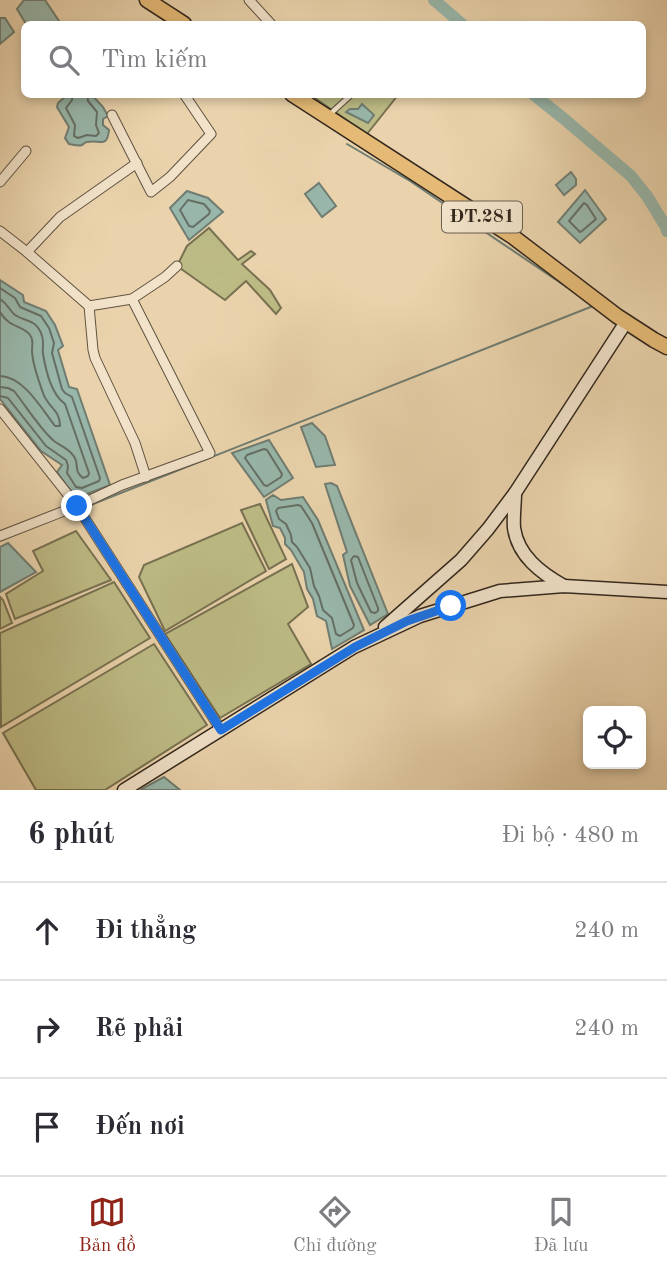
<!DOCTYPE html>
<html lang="vi">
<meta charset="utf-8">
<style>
body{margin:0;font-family:"Old Standard TT",serif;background:#f2f2f3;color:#2b2b33}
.controls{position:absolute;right:21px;bottom:21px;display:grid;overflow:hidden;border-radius:10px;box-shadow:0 4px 10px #0003}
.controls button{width:63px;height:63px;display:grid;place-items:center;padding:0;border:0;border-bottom:2px solid #e1e1e2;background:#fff;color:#2b2b33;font:35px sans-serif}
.stop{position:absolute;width:21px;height:21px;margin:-16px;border:5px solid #1a73e8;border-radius:50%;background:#fff}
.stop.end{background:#1a73e8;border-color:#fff;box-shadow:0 2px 7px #0008}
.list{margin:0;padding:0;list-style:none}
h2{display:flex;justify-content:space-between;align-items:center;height:91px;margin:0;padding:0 28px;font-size:30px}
h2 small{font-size:23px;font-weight:400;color:#7c7c81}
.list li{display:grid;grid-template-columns:46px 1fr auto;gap:21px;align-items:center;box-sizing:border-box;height:98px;padding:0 28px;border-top:2px solid #e1e1e2}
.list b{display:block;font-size:26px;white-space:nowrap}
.list em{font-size:23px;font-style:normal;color:#7c7c81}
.icon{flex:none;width:38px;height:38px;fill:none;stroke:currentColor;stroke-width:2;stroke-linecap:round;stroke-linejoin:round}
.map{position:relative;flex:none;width:667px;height:790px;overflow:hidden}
.search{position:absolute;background:#fff;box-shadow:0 4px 10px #0003;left:21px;right:21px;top:21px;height:77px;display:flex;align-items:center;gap:18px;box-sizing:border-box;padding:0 24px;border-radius:10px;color:#7c7c81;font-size:26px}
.sheet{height:385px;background:#fff}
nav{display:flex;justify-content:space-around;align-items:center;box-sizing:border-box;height:98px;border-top:2px solid #e1e1e2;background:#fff;font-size:19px;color:#7c7c81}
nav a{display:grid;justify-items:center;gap:4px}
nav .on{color:#8f2418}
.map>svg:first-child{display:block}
</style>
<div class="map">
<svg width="667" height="790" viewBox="0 0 667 790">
<rect width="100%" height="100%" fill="#ead3ac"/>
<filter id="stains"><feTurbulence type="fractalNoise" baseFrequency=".00286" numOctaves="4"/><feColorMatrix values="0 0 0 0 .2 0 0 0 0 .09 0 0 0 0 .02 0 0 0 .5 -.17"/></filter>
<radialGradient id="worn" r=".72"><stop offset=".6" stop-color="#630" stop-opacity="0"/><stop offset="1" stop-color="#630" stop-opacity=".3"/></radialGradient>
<!-- green -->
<g fill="#bdbb85" stroke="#787151" stroke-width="2">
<polygon points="313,94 398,95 367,134 312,96"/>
<polygon points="209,228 238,260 251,251 255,254 242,264 270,290 281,308 276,314 246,281 225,300 177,266 187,246"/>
<polygon points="260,504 286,559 269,569 241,510"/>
<polygon points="242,523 266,571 165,631 139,577 144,565"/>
<polygon points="76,531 111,580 15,619 6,594 43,571 33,551"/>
<polygon points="292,564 308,607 288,624 311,664 220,718 165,634"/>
<polygon points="114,582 150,638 1,727 0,633"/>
<polygon points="0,597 3,600 12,623 0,629"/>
<polygon points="154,644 207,725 105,790 36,790 3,733"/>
</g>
<!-- water -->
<g fill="#98b7ab" stroke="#6f7d72" stroke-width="2">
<polygon points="24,0 45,0 61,24 26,24 17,9"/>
<polygon points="0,18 5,18 14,32 0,44"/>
<path d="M82,94l10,1 11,12 5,9 -5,3v6l6,5c-2,19 -9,9 -22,12 -2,0 -3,2 -5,3 -3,1 -9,0 -13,-1l-4,-6 4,-11 -12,-20 1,-4 8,-7 8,1z"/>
<polygon points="362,104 374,115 368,123 346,112 350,109 358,109"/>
<polygon points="571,172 576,179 576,185 564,195 556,185"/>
<polygon points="319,183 336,206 322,217 305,194"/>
<polygon points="585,190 606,219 580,243 558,222"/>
<polygon points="187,191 208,198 223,212 189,240 170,208"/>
<polygon points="0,280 23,295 24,302 46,311 55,325 63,346 58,350 69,387 77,389 110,485 82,496 72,493 57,472 62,465 41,451 0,399"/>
<polygon points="312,423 325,436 335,465 316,467 301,427"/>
<polygon points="269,440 293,478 264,497 232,453"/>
<polygon points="331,483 337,486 388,614 370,625 350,586 343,555 347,552 325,484"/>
<polygon points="273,495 281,500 303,497 318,520 364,630 332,649 326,621 317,616 313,599 307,589 304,572 291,550 285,544 285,538 280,528 273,526 266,500"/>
<polygon points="8,543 36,572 0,592 0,547"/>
<polygon points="164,777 180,790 140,790"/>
</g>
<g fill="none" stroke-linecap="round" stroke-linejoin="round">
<!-- shore -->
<g stroke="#656f64" stroke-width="2">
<polyline points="72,94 72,100 66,108 75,125 74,136 78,138 87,135 96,136 99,133 96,125 97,112 88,101 87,94"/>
<polygon points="188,200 204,204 210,211 209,214 193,227 189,226 180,210"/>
<polygon points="584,203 587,205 596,219 582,231 580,232 569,221"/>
<polyline points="0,288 15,298 20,307 41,316 49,328 54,343 52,353 62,389 65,393 72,397 100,478 99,481 82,488 76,487 67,473 68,466 66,460 46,446 8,398 0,396"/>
<path d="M0,299c8,5 9,11 15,16 11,7 20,4 26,18 4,8 1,13 2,21 3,17 8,40 22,50l24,69 -1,3 -5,2c-11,-8 -2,-15 -11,-24 -5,-6 -13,-9 -18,-13 -14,-12 -28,-35 -40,-50l-6,-3 -8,-1"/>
<path d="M0,312c10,17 23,13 30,23 4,5 2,10 2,15 0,14 7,31 11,43 5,15 17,16 17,33h-5c-14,-18 -31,-49 -55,-50"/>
<polygon points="264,449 267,450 282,474 281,477 267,486 264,485 245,458 247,455"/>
<polygon points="298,505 301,506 312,523 354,625 353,628 340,636 336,634 332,618 323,610 319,596 314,586 310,568 297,547 292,542 291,535 286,524 279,519 276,511 278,508"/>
<polygon points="354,556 358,557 378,608 378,611 375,613 371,612 357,583 351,560"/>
</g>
<!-- stream -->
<g stroke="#6f7d72" stroke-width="2">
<polyline points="347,144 410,181 574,292"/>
<polyline points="83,508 593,306"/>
<polyline points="0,541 55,519"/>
</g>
<!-- river -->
<g stroke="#98b7ab" stroke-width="12">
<polyline points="434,0 462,24"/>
<polyline points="533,94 563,118 631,176 647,196 666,227 667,231"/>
</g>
<defs>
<polyline id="service" points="328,116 352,94"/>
<g id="minor">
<polyline points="249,0 271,24"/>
<polyline points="112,115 151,192 170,177 211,134 184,94"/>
<polyline points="0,182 26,151"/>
<polyline points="0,231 27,252 89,306 93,350 95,358 135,443 146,477"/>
<polyline points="27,252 60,217 137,163"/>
<polyline points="89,306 132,299 165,277 177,266"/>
<polyline points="0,409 77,506 221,730"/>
<polyline points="0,536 77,506 122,485 210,453 132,299"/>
</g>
<g id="secondary">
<path d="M515,493c0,11 -2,24 -1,35 4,28 27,45 50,58"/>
<polyline points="385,627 461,560 488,529 515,493 626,322"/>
<polyline points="124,790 354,647 420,616 500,591 564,586 667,592"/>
</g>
<g id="primary">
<polyline points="147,0 184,24"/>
<polyline points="292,94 512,236 617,316 654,340 667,347"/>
</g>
</defs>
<!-- service casing -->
<use href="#service" stroke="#605241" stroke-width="7"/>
<!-- minor casing -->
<use href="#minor" stroke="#605241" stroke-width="11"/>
<!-- secondary casing -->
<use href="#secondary" stroke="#32271d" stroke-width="15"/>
<!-- primary casing -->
<use href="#primary" stroke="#32271d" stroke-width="17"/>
<!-- service -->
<use href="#service" stroke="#f1e2c9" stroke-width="4.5"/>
<!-- minor -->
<use href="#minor" stroke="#f1e2c9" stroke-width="9"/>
<!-- secondary -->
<use href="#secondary" stroke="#f1e2c9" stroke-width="12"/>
<!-- primary -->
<use href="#primary" stroke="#e5ba76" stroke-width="14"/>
</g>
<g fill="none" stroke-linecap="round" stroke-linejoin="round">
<!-- route -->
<polyline stroke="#1a73e8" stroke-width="9" points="77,506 221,730 355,647 407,621 451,606"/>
</g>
<g text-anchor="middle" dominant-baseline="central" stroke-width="6" stroke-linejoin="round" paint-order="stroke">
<!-- shield labels -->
<rect fill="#f1e2c9" stroke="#6b5f51" stroke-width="2" x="442" y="201.5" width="80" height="31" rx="5"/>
<g font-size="19" font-weight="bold" fill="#32271d">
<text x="482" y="217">ĐT.281</text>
</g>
</g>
<rect width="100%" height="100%" filter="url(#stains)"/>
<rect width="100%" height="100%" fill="url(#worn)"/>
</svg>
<div class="controls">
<button><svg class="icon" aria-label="locate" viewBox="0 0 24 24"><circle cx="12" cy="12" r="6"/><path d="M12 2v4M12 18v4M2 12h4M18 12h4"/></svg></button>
</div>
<div class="stop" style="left:451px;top:606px"></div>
<div class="stop end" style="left:77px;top:506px"></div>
<div class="search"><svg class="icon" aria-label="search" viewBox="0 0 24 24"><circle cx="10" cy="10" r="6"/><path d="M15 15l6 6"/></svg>Tìm kiếm</div>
</div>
<section class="sheet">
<h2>6 phút<small>Đi bộ · 480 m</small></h2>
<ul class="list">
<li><svg class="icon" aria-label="ahead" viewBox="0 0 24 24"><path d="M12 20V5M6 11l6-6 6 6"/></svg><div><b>Đi thẳng</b></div><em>240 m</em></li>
<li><svg class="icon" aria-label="right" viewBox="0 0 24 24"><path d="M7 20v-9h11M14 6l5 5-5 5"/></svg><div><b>Rẽ phải</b></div><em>240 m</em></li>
<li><svg class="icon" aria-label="arrive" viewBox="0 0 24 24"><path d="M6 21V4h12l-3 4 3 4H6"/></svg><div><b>Đến nơi</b></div></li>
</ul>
</section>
<nav>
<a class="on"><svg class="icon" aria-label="map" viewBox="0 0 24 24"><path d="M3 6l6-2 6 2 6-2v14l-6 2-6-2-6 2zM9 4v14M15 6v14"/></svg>Bản đồ</a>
<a><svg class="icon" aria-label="directions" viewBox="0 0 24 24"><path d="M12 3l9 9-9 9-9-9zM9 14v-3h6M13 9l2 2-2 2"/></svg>Chỉ đường</a>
<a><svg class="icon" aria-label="saved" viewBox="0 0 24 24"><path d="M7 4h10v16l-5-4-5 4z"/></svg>Đã lưu</a>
</nav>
